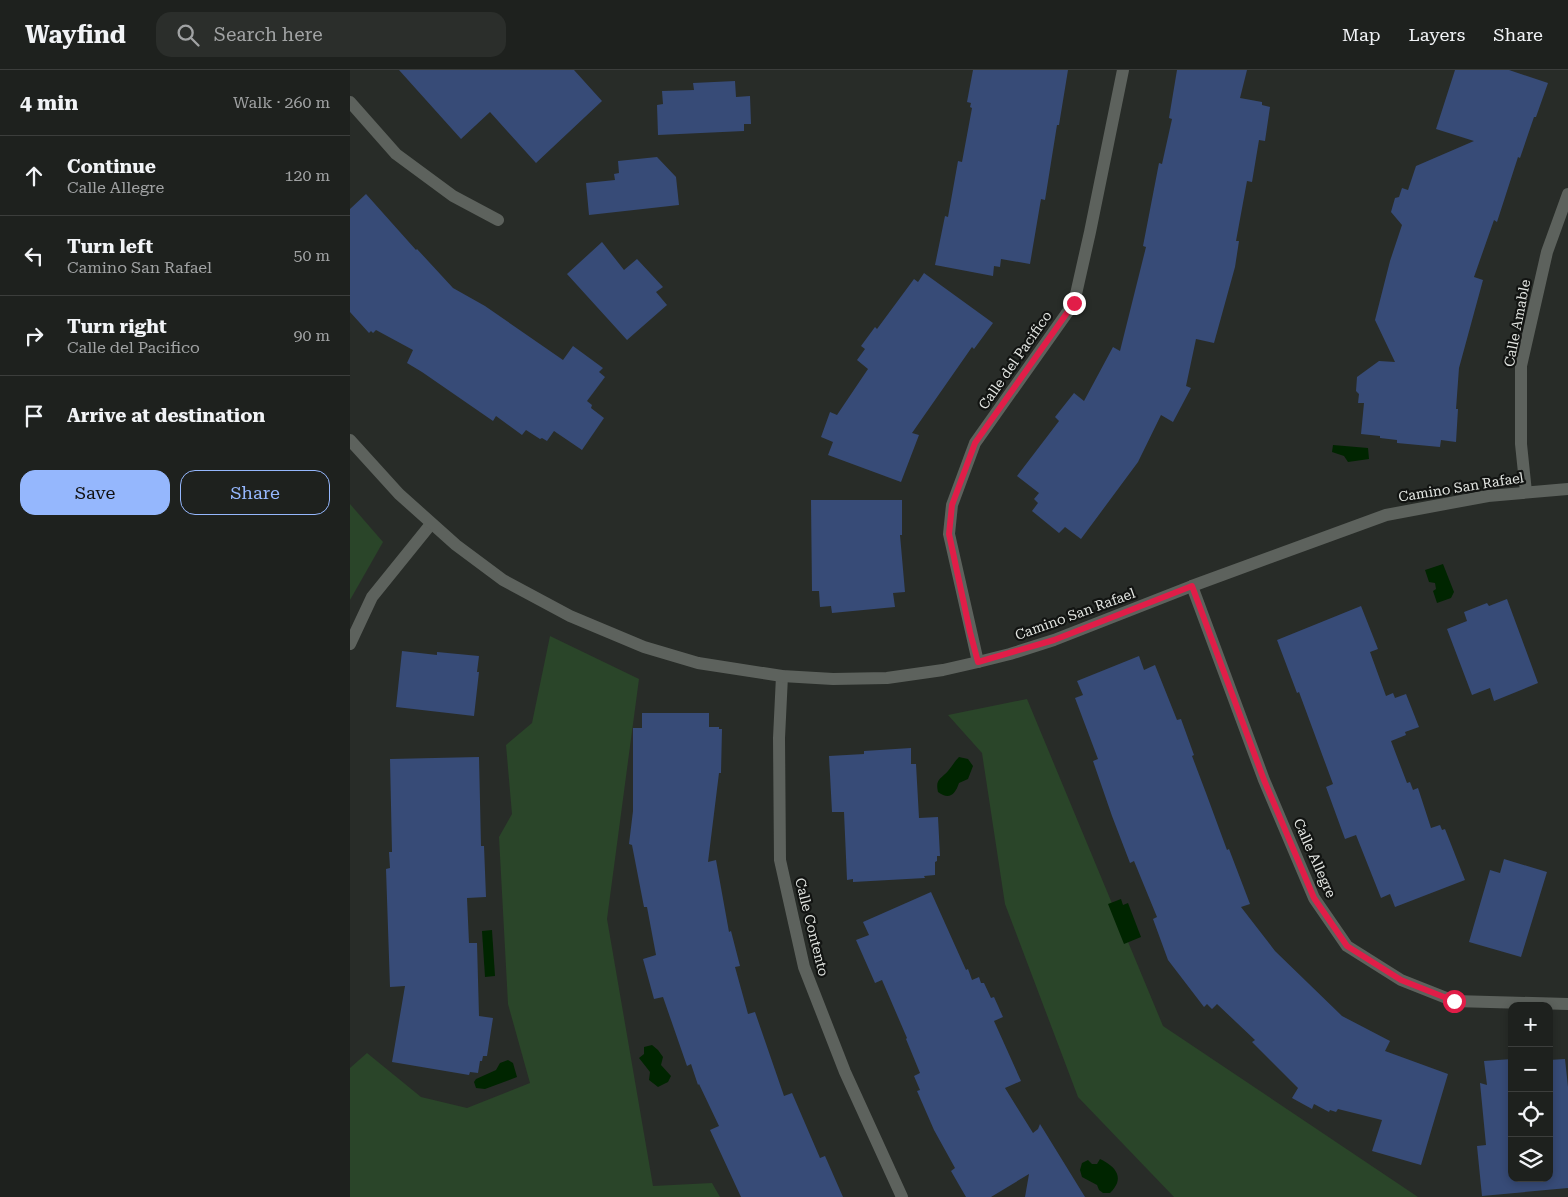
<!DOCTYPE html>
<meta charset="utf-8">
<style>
body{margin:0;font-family:"Roboto Serif",serif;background:#2b2e2b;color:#f1f3f6}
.controls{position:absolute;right:15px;bottom:15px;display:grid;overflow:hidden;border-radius:10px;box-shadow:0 2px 8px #0003}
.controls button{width:45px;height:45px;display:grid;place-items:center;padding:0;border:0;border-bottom:1px solid #3c3e3c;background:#1e211e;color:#f1f3f6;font:25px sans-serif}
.stop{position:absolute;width:15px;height:15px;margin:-11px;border:4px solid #e11d48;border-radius:50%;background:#fff}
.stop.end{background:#e11d48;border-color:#fff;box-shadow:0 1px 5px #0008}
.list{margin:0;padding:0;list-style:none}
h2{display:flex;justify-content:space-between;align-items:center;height:65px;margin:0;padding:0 20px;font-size:21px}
h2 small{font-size:16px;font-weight:400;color:#a1a3a4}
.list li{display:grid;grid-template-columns:32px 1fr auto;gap:15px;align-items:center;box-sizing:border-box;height:80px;padding:0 20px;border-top:1px solid #3c3e3c}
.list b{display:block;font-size:19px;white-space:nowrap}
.list p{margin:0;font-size:16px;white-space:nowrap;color:#a1a3a4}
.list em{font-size:16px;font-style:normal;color:#a1a3a4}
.actions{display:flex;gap:10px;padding:15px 20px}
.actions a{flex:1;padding:11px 0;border:1px solid #95b7fd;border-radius:15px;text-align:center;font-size:18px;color:#95b7fd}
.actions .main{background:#95b7fd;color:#111}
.icon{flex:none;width:28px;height:28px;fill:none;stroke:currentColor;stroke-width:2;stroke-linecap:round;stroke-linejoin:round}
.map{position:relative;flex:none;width:1218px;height:1127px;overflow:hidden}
header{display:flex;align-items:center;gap:30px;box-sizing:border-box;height:70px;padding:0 25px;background:#1e211e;border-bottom:1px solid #3c3e3c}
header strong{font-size:24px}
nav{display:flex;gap:28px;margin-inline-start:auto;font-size:18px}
.search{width:350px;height:45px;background:#2b2e2b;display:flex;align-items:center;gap:12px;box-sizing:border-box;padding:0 18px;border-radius:15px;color:#a1a3a4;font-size:19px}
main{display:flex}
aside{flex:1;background:#1e211e}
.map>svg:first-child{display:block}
</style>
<header>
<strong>Wayfind</strong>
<div class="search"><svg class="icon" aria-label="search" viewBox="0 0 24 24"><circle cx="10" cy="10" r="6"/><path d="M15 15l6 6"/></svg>Search here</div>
<nav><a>Map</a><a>Layers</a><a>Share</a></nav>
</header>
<main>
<aside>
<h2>4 min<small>Walk · 260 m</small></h2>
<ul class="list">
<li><svg class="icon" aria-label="ahead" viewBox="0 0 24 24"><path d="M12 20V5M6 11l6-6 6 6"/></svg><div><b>Continue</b><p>Calle Allegre</p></div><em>120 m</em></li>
<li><svg class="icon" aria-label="left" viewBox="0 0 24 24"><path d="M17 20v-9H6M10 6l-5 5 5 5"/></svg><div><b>Turn left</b><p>Camino San Rafael</p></div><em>50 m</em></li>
<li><svg class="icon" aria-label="right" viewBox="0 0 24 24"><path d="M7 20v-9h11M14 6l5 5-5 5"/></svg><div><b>Turn right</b><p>Calle del Pacifico</p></div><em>90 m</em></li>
<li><svg class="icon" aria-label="arrive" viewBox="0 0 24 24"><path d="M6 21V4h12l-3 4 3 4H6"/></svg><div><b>Arrive at destination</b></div></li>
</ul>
<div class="actions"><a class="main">Save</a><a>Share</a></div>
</aside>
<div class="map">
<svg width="1218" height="1127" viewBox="0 0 1218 1127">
<rect width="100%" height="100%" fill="#282c28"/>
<!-- green -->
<g fill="#2a4529">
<polygon points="0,434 33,472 0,530"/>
<polygon points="200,566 289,609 257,849 303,1116 362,1113 370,1127 0,1127 0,998 17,983 71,1027 117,1038 180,1013 158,934 149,767 162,744 156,675 182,653"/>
<polygon points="677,629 813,956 1068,1127 824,1127 728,1027 655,834 632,683 598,645"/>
</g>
<!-- water -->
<g fill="#002500">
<polygon points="983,375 1018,378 1019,389 998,392 994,386 982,382"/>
<polygon points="1093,494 1104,522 1101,528 1087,533 1083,521 1086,519 1085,513 1079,512 1075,500"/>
<path d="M609,687l9,2 5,7 -5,13 -9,4c-4,12 -10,17 -21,9 -3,-13 3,-13 10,-21 4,-5 7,-10 11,-14z"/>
<polygon points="771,829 773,835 778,833 791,867 774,874 758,834"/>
<polygon points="142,860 145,906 135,907 132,861"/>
<polygon points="302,975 308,980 313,987 311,995 321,1006 318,1012 308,1017 299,1010 300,1002 289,988 294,984 294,977"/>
<polygon points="158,990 163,993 167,1007 135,1019 126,1018 124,1012 126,1009 146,1000 150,993"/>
<path d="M750,1089c17,8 25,20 10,34h-7l-4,-3 -2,-5 -15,-8 -2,-7 2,-7 6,-3 4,4h5z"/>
</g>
<!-- building -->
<g fill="#374b77">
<polygon points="49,0 224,0 252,31 186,93 140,42 111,69"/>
<polygon points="623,0 718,0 709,55 707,55 695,130 691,129 680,194 651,189 650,197 644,196 643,206 585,195 595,146 598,147 608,91 612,92 622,38 620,37 621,33 617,32"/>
<polygon points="827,0 897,0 890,28 912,32 912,35 920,37 915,71 909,70 902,112 897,111 886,171 889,171 885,197 864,273 846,269 836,316 841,318 823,352 811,345 788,392 731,469 715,457 709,463 682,441 688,433 684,429 689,423 667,406 709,351 705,347 724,323 734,331 763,277 770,281 796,177 793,176 809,93 812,94 822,49 819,48"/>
<polygon points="1105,0 1159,0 1198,13 1186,47 1184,47 1170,88 1168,87 1147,152 1144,150 1124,207 1133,210 1109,298 1106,339 1108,339 1106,372 1091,370 1090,377 1047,373 1047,370 1030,368 1030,366 1011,364 1014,333 1008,333 1009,324 1006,321 1007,307 1029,291 1045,292 1025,250 1040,191 1052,155 1041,142 1045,128 1049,127 1052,118 1058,120 1066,96 1124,71 1086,59"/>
<polygon points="385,11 386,27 400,26 401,54 394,54 394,61 308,65 307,35 313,34 312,21 344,20 343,13"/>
<polygon points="307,87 326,107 329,135 239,145 236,113 265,110 264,104 269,103 268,91"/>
<polygon points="16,124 66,180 67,179 103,218 135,236 213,290 223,276 253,298 249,302 255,307 237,331 242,335 241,338 254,348 232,380 204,361 197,371 192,368 190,369 176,360 172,365 146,346 143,351 72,302 57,293 63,280 26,260 23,263 21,261 19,263 0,242 0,139"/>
<polygon points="252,172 274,200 287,189 313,217 306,222 317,235 277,270 217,204"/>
<polygon points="574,203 643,253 624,279 622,277 562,363 569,365 551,412 478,385 483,372 471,367 480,342 487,345 518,299 507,290 515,279 511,276 525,257 527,259 564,209 568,212"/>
<polygon points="461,430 552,430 552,465 550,465 555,522 543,523 545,537 482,543 481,536 470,537 469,521 462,521"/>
<polygon points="1157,529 1188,613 1144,631 1140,618 1122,625 1097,559 1117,551 1114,542 1137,533 1139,536"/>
<polygon points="1011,536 1028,579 1020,582 1036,626 1043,623 1045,628 1056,624 1069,657 1055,662 1056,665 1041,671 1057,713 1060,712 1063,720 1068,718 1081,758 1090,755 1092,760 1095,759 1115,810 1045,837 1040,824 1031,828 1006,765 995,769 976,717 983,714 949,622 947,623 927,570"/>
<polygon points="52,581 87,585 87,582 129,586 127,602 129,602 124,646 46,637"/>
<polygon points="789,586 794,600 805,595 827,650 831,649 844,685 842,686 856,723 877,780 879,779 900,834 891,837 925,881 992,946 1040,971 1035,981 1098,1004 1071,1095 1022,1081 1032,1050 988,1039 986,1042 980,1040 979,1042 964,1034 962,1039 942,1028 948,1018 902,972 905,970 867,934 862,939 857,934 854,937 818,890 803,849 807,847 784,791 780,793 762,746 743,691 748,689 725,628 733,625 727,611"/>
<polygon points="292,643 359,643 359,657 369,657 369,659 372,659 371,703 369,703 358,792 366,790 379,862 381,861 390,896 385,897 398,944 405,942 434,1026 442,1023 470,1088 475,1086 493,1127 391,1127 360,1060 369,1056 349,1014 348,1015 341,994 337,996 313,927 304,929 293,889 306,885 297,837 294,837 282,775 279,774 283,741 283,658 292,658"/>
<polygon points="561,678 561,694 566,694 569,748 588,747 590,786 587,786 587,791 585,792 585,805 574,806 575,808 503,812 503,809 497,810 494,742 482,742 479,686 514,684 514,681"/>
<polygon points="129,687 131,776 134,776 136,827 117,828 119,873 127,873 129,946 143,948 137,986 133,986 132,991 130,991 128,1003 120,1002 119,1005 42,992 55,916 40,917 36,799 40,798 39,782 42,782 40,689"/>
<polygon points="1154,789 1197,802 1171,887 1119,872 1140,800 1150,803"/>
<polygon points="581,822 616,900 618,899 622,910 629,907 631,913 634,913 641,928 644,927 653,947 644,951 671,1011 655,1018 683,1063 688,1059 690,1054 735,1127 675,1127 679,1104 641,1127 616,1127 601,1101 605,1098 584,1060 567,1021 570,1020 564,1006 570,1003 556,969 557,968 532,910 525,913 506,870 519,865 513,852"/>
<polygon points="1162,989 1162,1108 1199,1108 1199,990 1215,989 1218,1017 1218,1118 1132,1126 1127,1076 1136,1075 1130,1013 1137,1015 1134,991"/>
</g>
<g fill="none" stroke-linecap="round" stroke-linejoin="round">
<!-- minor -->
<g stroke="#5d625d" stroke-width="12">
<polyline points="0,32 46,84 103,126 148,150"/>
<polyline points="1176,422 1171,374 1171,296 1197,182 1218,124"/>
<polyline points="842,516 914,710 964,828 997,876 1051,910 1104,931 1218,934"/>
<polyline points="0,574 22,527 81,454"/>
<polyline points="628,592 599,464 602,435 625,373 724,233 740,162 773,0"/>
<polyline points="432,606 429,668 430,790 454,897 495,1002 552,1127"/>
</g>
<!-- tertiary -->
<polyline stroke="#5d625d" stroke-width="12" points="0,370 49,424 106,475 153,510 220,546 294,577 348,593 432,606 483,609 537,608 593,600 628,592 660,584 704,570 842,516 1036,445 1138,426 1218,419"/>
</g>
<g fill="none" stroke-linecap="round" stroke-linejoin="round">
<!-- route -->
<polyline stroke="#e11d48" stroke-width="6" points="724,233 625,373 602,435 599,464 620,562 628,592 704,570 842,516 914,710 964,828 997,876 1051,910 1104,931"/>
</g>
<g text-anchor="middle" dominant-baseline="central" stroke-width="4.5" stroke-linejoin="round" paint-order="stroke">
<!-- street labels -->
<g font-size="14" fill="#e3e6e2" stroke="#121412">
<text transform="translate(1167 253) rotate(-79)">Calle Amable</text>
<text transform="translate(665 290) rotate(-55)">Calle del Pacifico</text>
<text transform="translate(1111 417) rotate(-9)">Camino San Rafael</text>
<text transform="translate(725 544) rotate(-20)">Camino San Rafael</text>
<text transform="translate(965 788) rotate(66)">Calle Allegre</text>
<text transform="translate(462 857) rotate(76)">Calle Contento</text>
</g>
</g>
</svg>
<div class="controls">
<button>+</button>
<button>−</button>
<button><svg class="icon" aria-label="locate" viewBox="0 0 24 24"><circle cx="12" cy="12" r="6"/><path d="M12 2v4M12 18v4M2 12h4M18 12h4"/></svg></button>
<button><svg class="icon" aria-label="layers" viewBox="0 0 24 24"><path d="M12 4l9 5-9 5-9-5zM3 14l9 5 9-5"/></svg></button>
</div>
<div class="stop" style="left:1104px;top:931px"></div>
<div class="stop end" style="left:724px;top:233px"></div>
</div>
</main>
